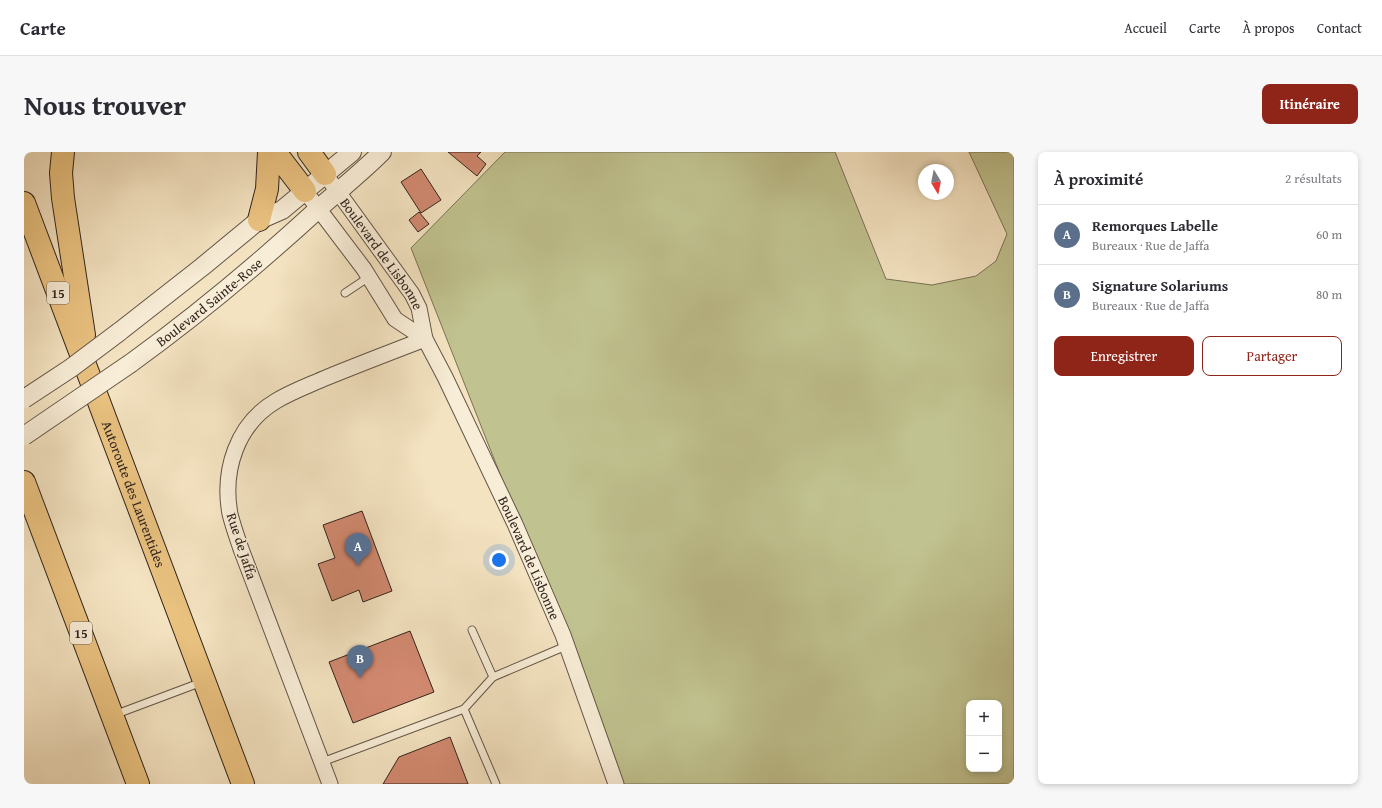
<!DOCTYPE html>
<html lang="fr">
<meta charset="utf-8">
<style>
body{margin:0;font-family:"Gentium Book Plus",serif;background:#f7f7f7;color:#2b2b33}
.controls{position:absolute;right:12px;bottom:12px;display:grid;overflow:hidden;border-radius:8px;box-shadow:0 2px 6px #0003}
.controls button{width:36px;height:36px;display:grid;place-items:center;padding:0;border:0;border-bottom:1px solid #e1e1e2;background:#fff;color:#2b2b33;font:20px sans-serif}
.compass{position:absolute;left:894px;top:12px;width:36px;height:36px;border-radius:50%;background:#fff;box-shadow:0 2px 6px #0003;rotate:170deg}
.you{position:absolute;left:475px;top:408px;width:14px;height:14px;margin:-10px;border:3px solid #fff;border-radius:50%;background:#1a73e8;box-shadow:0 0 0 6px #1a73e833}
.badge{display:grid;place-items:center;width:26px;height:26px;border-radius:50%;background:#8f2418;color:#fff;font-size:13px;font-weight:700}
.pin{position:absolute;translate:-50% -33px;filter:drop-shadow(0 1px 2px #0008)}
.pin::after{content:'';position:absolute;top:21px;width:14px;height:12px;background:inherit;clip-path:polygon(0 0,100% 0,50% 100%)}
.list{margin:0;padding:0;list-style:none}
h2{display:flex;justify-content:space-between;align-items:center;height:52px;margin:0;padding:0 16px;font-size:17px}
h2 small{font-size:13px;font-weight:400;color:#7c7c81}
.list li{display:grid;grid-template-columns:26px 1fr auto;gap:12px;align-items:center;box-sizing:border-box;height:60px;padding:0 16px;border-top:1px solid #e1e1e2}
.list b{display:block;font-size:15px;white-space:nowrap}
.list p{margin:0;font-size:13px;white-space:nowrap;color:#7c7c81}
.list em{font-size:13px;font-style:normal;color:#7c7c81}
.actions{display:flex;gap:8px;padding:12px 16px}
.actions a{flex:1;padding:9px 0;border:1px solid #8f2418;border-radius:8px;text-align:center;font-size:14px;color:#8f2418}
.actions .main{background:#8f2418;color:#fff}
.map{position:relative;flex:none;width:990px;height:632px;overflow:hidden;border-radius:8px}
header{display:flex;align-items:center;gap:24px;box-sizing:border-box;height:56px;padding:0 20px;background:#fff;border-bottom:1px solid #e1e1e2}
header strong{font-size:19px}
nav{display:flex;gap:22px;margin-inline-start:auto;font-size:14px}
.intro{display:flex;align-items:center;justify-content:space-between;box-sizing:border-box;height:96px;padding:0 24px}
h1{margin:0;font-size:28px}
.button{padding:10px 18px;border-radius:8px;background:#8f2418;color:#fff;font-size:14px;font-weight:700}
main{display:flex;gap:24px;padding:0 24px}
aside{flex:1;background:#fff;border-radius:8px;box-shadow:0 2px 6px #0003}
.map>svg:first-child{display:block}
</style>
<header>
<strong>Carte</strong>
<nav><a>Accueil</a><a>Carte</a><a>À propos</a><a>Contact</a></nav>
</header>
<div class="intro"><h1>Nous trouver</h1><a class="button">Itinéraire</a></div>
<main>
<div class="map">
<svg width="990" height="632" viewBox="0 0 990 632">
<rect width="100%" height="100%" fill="#f4e3c1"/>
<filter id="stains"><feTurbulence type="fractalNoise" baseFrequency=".005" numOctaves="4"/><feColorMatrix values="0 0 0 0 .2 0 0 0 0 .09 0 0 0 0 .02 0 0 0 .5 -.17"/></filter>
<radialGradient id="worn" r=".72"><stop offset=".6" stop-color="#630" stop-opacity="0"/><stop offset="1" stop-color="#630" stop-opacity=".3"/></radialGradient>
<!-- green -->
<path fill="#c0c28f" stroke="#787356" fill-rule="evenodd" d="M481,0h330l51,127 46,6 44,-9 20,-15 11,-27 -38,-82h45v632h-392l-211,-536zM945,551h30v66h-30z"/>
<!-- building -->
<g fill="#d28970" stroke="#31241d">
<polygon points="424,0 457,0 453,4 462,12 453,24"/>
<polygon points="397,17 417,48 397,61 377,30"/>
<polygon points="395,60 405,72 394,80 385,68"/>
<polygon points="338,359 368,439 339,450 335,438 308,449 294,412 311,406 299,373"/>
<polygon points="386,479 410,540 329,571 305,510"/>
<polygon points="426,585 444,632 359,632 375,605"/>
</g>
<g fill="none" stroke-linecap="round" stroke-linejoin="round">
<defs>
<g id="service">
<polyline points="321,141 345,125"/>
<polyline points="448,478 469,525"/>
<polyline points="440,557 469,525 542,494"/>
<polyline points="90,563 178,530"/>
<polyline points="298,610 440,557 472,632"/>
</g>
<g id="minor">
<path id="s1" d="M301,22l87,120 7,14 6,31 20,38 70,147 48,111 53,149"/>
<polyline points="281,39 340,117 371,167 401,187"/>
<path d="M306,632l-89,-235c-4,-12 -8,-23 -11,-35 -8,-44 7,-90 46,-113 15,-9 31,-15 47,-22 34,-14 68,-27 102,-40"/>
</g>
<g id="tertiary">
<polyline points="95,180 178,115 235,68 258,58 328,0"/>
<path id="s2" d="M107,211c65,-47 126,-98 185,-152 22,-20 45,-38 66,-59"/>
</g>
<g id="motorway">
<polyline points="39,0 37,21 39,46 60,183"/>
<polyline points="251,0 281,39"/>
<polyline points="285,0 301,22"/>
<path id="s3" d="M0,51l219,581"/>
<polyline points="235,68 243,37 245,0"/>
<polyline points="0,330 114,632"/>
</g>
</defs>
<!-- service casing -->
<use href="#service" stroke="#625446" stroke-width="9"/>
<!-- minor casing -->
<use href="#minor" stroke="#625446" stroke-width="17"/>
<!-- tertiary casing -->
<use href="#tertiary" stroke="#625446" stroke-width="20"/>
<!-- motorway casing -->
<use href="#motorway" stroke="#31241d" stroke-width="24"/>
<!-- service -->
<use href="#service" stroke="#f8edd7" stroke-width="7"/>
<!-- minor -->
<use href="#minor" stroke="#f8edd7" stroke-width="15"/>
<!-- tertiary -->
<use href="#tertiary" stroke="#f8edd7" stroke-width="18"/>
<!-- motorway -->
<use href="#motorway" stroke="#eac280" stroke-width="22"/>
<defs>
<g id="tertiary-bridge">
<polyline points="0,247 47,216 95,180"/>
<polyline points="0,284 107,211"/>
</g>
</defs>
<!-- tertiary-bridge casing -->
<use href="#tertiary-bridge" stroke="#625446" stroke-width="20" stroke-linecap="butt"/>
<!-- tertiary-bridge -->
<use href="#tertiary-bridge" stroke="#f8edd7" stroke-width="18"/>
</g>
<g text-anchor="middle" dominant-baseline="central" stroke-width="3" stroke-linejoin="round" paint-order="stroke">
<!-- shield labels -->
<g fill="#f8edd7" stroke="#6d6055" stroke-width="1">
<rect x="23" y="130" width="22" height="22" rx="3"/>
<rect x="46" y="470" width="22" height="22" rx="3"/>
</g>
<g font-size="13" font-weight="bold" fill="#31241d">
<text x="34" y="141">15</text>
<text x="57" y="481">15</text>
</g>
<!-- street labels -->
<g font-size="14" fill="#31241d" stroke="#f8edd7">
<text stroke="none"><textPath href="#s1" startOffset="98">Boulevard de Lisbonne</textPath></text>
<text stroke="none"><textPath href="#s2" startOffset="99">Boulevard Sainte-Rose</textPath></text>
<text stroke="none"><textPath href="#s3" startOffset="311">Autoroute des Laurentides</textPath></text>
<text transform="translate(218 394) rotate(72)">Rue de Jaffa</text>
<text stroke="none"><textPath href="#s1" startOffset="438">Boulevard de Lisbonne</textPath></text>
</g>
</g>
<rect width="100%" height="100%" filter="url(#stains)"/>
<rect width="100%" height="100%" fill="url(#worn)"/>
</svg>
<div class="controls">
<button>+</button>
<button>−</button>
</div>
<svg class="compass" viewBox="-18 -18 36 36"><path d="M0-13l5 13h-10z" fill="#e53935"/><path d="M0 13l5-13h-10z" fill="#7c7c81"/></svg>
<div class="you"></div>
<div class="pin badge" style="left:334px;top:414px;background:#5c6f8a">A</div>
<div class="pin badge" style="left:336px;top:526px;background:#5c6f8a">B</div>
</div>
<aside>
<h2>À proximité<small>2 résultats</small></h2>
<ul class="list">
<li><span class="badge" style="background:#5c6f8a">A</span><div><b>Remorques Labelle</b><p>Bureaux · Rue de Jaffa</p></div><em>60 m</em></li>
<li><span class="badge" style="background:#5c6f8a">B</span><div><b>Signature Solariums</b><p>Bureaux · Rue de Jaffa</p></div><em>80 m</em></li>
</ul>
<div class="actions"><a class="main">Enregistrer</a><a>Partager</a></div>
</aside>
</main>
